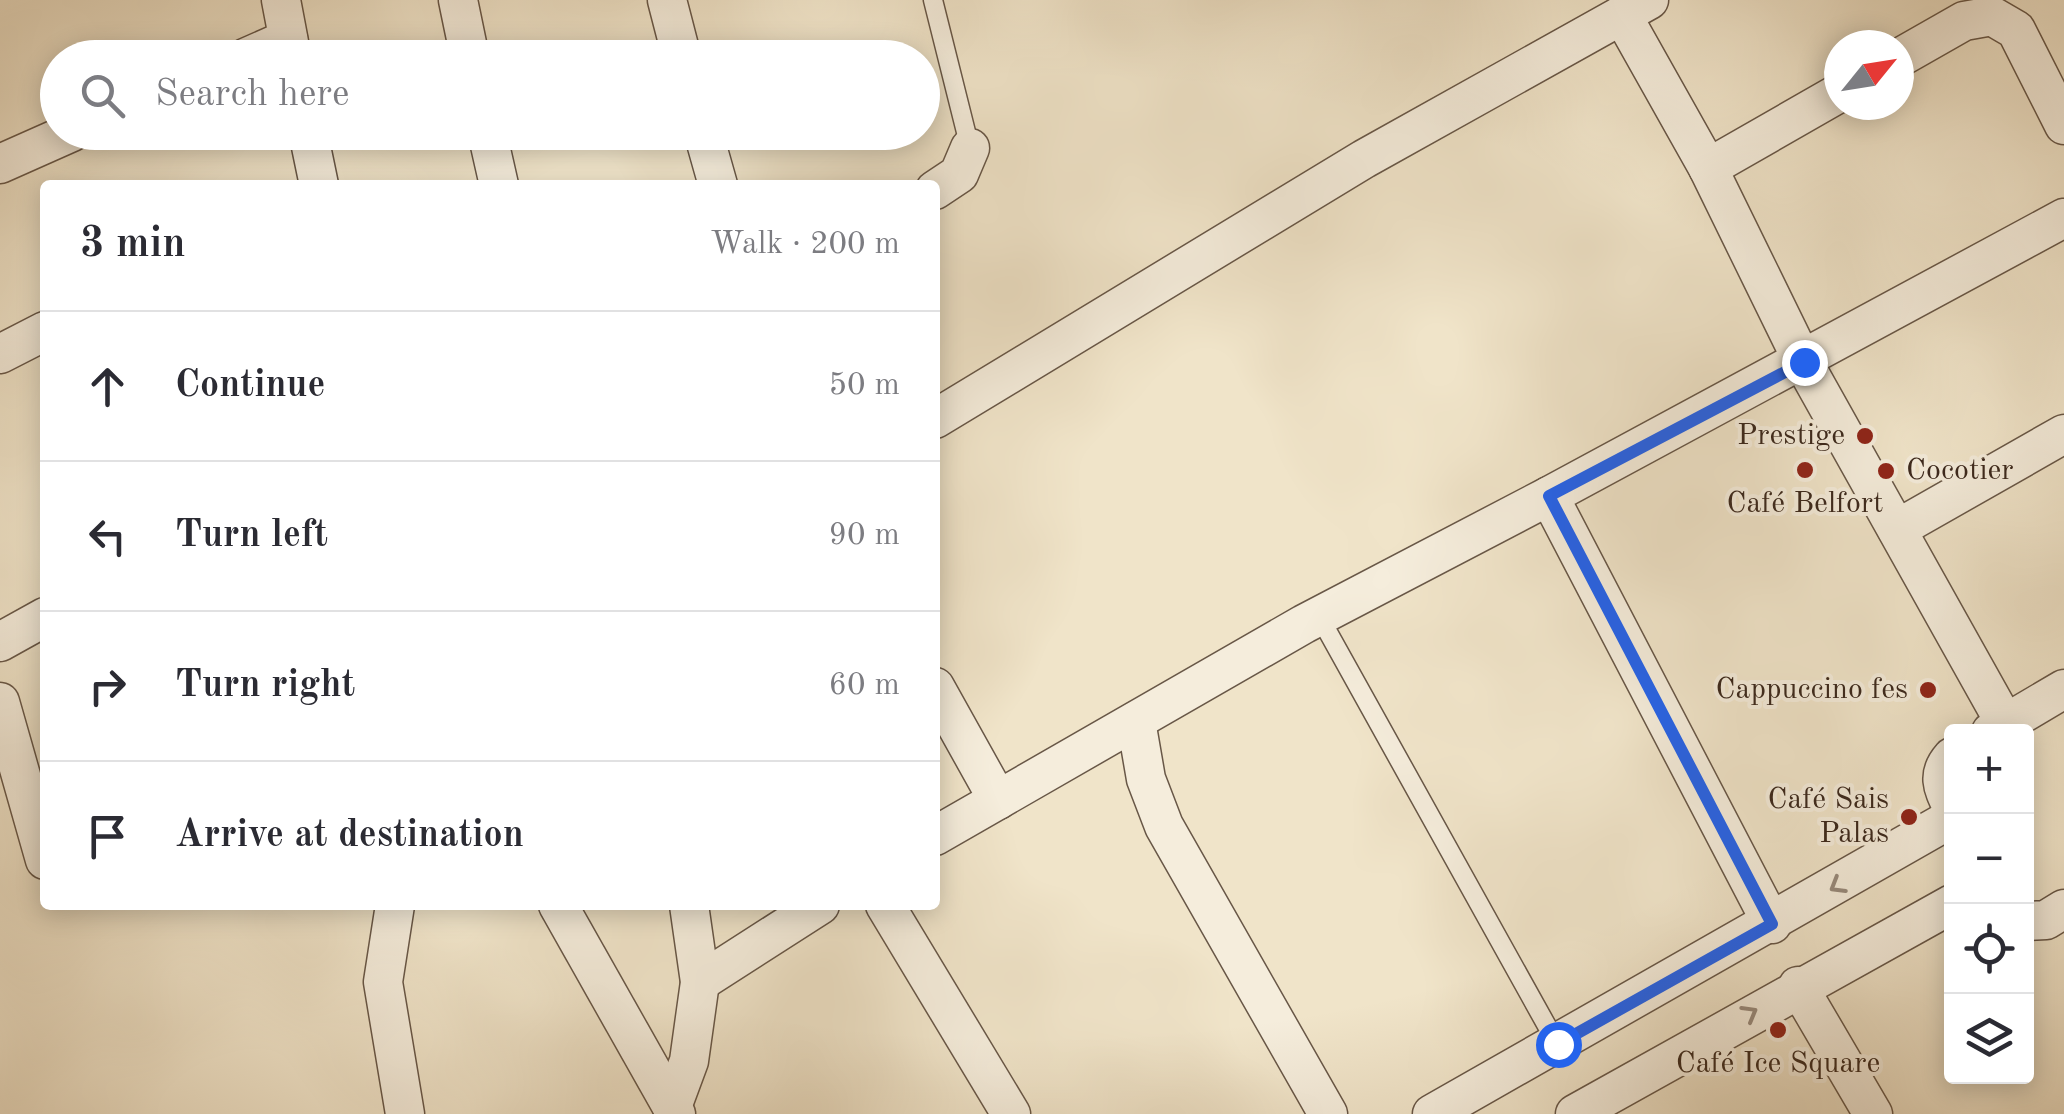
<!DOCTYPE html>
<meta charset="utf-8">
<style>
body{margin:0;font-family:"Old Standard TT",serif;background:#f2f2f3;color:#2b2b33}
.controls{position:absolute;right:30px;bottom:30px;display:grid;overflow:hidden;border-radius:10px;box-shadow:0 5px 25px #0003}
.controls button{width:90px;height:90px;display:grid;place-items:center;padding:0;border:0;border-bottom:2px solid #e1e1e2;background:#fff;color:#2b2b33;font:50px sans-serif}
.compass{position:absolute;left:1824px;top:30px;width:90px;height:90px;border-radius:50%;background:#fff;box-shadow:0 5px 25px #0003;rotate:60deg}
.stop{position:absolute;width:30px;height:30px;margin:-22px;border:8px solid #2563eb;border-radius:50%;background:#fff}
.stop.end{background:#2563eb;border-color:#fff;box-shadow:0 2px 10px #0008}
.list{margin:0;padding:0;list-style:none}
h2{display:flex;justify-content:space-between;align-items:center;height:130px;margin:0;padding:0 40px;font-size:42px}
h2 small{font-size:32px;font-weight:400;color:#7c7c81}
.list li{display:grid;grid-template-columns:65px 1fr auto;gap:30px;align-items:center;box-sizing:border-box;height:150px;padding:0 40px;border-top:2px solid #e1e1e2}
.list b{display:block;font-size:38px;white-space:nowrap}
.list em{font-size:32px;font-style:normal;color:#7c7c81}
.icon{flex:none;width:55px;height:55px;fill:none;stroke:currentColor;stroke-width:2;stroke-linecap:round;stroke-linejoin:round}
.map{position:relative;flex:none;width:2064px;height:1114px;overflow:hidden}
.search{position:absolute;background:#fff;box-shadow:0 5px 25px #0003;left:40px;top:40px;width:900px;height:110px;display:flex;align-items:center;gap:25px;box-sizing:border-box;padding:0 35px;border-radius:55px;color:#7c7c81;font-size:38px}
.panel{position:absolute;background:#fff;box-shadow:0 5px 25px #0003;left:40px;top:180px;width:900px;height:730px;border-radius:10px}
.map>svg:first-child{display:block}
</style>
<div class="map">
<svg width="2064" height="1114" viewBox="0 0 2064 1114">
<rect width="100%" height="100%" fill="#f0e4c9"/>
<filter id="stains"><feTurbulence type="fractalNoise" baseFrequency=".002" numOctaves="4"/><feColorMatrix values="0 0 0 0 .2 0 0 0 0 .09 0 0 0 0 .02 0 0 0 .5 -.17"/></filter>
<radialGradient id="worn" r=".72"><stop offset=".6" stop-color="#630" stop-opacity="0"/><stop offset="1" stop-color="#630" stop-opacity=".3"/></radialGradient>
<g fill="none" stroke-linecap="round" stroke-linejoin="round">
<defs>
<g id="service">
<polyline points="933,0 970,148"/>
<polyline points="1319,616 1557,1044"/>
</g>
<g id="minor">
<polyline points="281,0 292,58"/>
<polyline points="458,0 470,58"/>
<polyline points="667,0 682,58"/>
<polyline points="1622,15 1708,168 1803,362 2005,723"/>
<polyline points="245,58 288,39"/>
<polyline points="1899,58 1964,21 1992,16 2016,30 2064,125"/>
<polyline points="308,132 319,185"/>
<polyline points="487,132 499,185"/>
<polyline points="703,132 718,185"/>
<polyline points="0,164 72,132"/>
<polyline points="1708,168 1839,93"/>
<polyline points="935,190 959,174 970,148"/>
<polyline points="0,354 45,331"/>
<polyline points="935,419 1364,159 1649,0"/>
<polyline points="1897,529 2064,434"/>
<polyline points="0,642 45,617"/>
<polyline points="935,687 998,800"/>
<polyline points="0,702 45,860"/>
<polyline points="1136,721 1146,779 1164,826 1328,1114"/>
<polyline points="1991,732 2064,689"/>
<path d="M1952,757c-16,18 -9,31 0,50"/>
<polyline points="935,836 1304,624 1549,496"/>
<polyline points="395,905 383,982 405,1114"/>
<polyline points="558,905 676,1114"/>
<polyline points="885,905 1011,1114"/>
<polyline points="2026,921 2046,920 2064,909"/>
<polyline points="1772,924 1549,496 2064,218"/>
<polyline points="700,982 820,905"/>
<polyline points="1798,986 1873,1114"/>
<polyline points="672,1107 689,1061 700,982 689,905"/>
<polyline points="1432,1114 1952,818"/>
<polyline points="1575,1114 1952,904"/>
</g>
</defs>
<!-- service casing -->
<use href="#service" stroke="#685747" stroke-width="21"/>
<!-- minor casing -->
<use href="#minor" stroke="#685747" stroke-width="41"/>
<!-- service -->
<use href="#service" stroke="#f5eddc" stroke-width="18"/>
<!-- minor -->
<use href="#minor" stroke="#f5eddc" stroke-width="38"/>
</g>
<!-- one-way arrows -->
<defs><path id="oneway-chevron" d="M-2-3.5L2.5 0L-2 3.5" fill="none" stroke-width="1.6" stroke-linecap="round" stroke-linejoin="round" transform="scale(2.5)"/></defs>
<g stroke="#988a7c">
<use href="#oneway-chevron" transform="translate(1837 886) rotate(149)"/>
<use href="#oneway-chevron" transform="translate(1750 1013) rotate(-30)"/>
</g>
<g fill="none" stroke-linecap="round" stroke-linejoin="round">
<!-- route -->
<polyline stroke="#2563eb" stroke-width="12" points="1558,1044 1772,924 1549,496 1804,362"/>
</g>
<!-- markers -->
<g fill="#8f2418" stroke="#f5eddc" stroke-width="4">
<circle cx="1865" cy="436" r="10"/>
<circle cx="1805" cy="470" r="10"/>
<circle cx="1886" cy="471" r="10"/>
<circle cx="1928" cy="690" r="10"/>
<circle cx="1909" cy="817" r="10"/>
<circle cx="1778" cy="1030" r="10"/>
</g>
<g text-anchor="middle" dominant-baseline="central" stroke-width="8" stroke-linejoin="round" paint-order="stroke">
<!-- poi labels -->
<g font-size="30" fill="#3b281c" stroke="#f5eddc" text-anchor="end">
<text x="1845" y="436">Prestige</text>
<text x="1906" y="471" text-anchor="start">Cocotier</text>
<text x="1805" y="504" text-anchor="middle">Café Belfort</text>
<text x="1908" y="690">Cappuccino fes</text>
<text x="1889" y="800">Café Sais<tspan x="1889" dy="34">Palas</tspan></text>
<text x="1778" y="1064" text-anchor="middle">Café Ice Square</text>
</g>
</g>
<rect width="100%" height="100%" filter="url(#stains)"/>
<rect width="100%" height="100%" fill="url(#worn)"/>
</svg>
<div class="controls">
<button>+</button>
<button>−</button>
<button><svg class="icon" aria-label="locate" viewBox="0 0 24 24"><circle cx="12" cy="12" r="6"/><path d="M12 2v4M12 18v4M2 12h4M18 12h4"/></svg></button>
<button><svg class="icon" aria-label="layers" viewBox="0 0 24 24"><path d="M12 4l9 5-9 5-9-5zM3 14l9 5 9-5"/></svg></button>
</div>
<svg class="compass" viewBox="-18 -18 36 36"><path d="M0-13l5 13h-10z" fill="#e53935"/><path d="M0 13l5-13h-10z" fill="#7c7c81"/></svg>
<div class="stop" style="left:1558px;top:1044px"></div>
<div class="stop end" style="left:1804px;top:362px"></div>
<div class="search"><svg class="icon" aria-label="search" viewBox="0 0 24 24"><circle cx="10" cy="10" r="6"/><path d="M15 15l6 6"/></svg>Search here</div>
<section class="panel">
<h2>3 min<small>Walk · 200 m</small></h2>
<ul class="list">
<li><svg class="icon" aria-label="ahead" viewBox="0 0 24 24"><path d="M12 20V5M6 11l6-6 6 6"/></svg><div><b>Continue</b></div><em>50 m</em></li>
<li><svg class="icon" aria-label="left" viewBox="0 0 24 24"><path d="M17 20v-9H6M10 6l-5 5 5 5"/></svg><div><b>Turn left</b></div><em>90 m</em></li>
<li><svg class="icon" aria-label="right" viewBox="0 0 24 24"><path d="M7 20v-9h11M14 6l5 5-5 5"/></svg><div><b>Turn right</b></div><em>60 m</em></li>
<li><svg class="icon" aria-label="arrive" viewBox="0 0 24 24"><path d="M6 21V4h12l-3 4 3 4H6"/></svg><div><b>Arrive at destination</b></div></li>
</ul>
</section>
</div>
